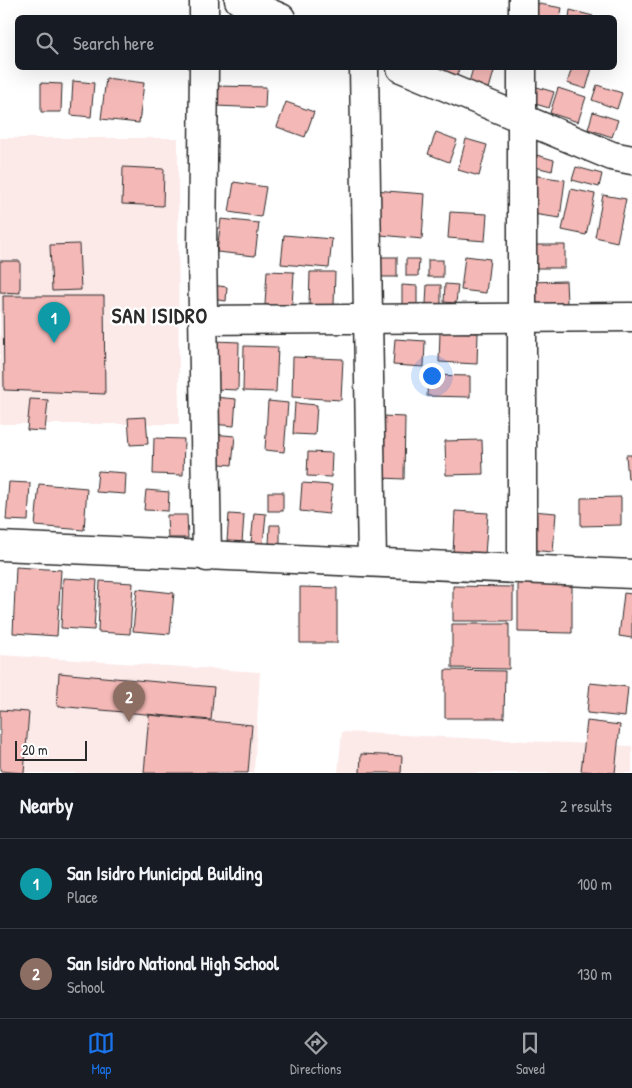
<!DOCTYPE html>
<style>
body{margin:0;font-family:"Patrick Hand",sans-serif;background:#20242c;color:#f1f3f6}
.scale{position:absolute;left:15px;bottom:12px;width:72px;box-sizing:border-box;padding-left:5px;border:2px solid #2b2b2b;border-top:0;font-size:14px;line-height:18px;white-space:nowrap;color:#2b2b2b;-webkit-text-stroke:4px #fff;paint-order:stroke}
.you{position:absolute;left:431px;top:375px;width:18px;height:18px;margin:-12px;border:4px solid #fff;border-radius:50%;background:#1a73e8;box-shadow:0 0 0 8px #1a73e833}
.badge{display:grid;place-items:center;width:32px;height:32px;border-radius:50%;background:#1a73e8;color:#fff;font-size:16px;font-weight:700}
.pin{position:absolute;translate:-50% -41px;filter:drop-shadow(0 1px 2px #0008)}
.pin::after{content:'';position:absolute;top:26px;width:18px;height:15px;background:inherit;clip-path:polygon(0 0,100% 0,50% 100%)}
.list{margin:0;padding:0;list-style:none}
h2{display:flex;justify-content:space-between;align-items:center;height:65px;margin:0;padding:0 20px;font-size:21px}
h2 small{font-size:16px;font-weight:400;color:#9ea1a6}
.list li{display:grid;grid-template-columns:32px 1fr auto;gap:15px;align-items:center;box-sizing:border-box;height:90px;padding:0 20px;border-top:1px solid #363941}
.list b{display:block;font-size:19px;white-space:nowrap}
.list p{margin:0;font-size:16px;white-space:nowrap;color:#9ea1a6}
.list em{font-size:16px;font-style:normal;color:#9ea1a6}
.icon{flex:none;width:28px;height:28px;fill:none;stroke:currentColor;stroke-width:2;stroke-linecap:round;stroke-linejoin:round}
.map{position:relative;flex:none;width:632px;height:773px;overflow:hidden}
.search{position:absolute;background:#171b24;box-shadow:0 5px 20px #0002;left:15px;right:15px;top:15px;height:55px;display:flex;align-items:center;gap:12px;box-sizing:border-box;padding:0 18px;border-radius:8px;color:#9ea1a6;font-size:19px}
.sheet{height:245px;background:#171b24}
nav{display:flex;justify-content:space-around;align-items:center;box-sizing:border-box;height:70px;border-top:1px solid #363941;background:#171b24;font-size:14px;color:#9ea1a6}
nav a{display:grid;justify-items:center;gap:2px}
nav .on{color:#1a73e8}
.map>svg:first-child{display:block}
</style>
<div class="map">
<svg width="632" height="773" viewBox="0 0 632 773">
<rect width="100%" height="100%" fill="#fff"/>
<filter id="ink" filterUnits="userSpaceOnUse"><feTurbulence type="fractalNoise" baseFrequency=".02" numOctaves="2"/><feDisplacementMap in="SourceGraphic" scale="10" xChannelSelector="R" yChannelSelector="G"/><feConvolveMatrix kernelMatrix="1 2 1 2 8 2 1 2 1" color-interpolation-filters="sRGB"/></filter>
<g filter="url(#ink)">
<!-- built -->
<g fill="#fceae9">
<polygon points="0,138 178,138 179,424 0,424"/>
<polygon points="0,655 260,672 254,773 0,773"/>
<polygon points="342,732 632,746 632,773 338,773"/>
</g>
<!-- building -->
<g fill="#f4b8b6" stroke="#2b2b2b">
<polygon points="534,3 562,8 560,18 531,18"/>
<polygon points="570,10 593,16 593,18 569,18"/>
<polygon points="438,68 459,68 457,77 437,72"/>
<polygon points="473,68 495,68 488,92 468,86"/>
<polygon points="572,68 592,68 586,89 567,83"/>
<polygon points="106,78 144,83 139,123 101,119"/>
<polygon points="73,81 94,83 91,117 71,115"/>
<polygon points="41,83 62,84 61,112 41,112"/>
<polygon points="530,85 554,92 549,108 525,101"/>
<polygon points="597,85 622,93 617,109 592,100"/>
<polygon points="216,86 266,87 265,108 215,106"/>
<polygon points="558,88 586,97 578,122 550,113"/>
<polygon points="286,102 314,112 305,137 277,127"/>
<polygon points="593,112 618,120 612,137 588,129"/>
<polygon points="436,132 457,140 449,162 428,154"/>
<polygon points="466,139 487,145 479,176 458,170"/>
<polygon points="533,154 554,160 552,171 531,166"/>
<polygon points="123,167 164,169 163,206 122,204"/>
<polygon points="576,167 602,174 599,187 572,180"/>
<polygon points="531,175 565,180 560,218 526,213"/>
<polygon points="234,182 266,187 261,217 229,212"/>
<polygon points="571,189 595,194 586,235 562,230"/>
<polygon points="374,190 425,194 422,239 371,234"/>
<polygon points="603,195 626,199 617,242 595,237"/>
<polygon points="450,212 487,214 485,241 448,238"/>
<polygon points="221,219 259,223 255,256 217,252"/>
<polygon points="284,235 332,239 329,268 281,264"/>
<polygon points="79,244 81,290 52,291 50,245"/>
<rect x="529" y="245" width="36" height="23"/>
<polygon points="465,256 490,259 486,293 461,290"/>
<rect x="374" y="257" width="23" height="20"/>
<polygon points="406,259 419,259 418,276 406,276"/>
<rect x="428" y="260" width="15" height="17"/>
<polygon points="0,261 20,261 20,293 0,292"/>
<polygon points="267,271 294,272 292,306 265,305"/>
<polygon points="310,272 335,272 334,305 309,305"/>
<polygon points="566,281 567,303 529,305 528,282"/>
<polygon points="445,284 458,285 456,303 444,302"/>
<polygon points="211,285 227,287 226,301 210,299"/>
<polygon points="402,285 417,286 417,306 402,306"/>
<polygon points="427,285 441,285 441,304 426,304"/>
<polygon points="3,296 104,296 105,394 4,390"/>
<polygon points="440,332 478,333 477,364 439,362"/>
<polygon points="395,339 425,341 424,367 393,365"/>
<polygon points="215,341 239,342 238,390 215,389"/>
<polygon points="244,346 278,347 276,392 243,391"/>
<polygon points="293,357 343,359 341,400 292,397"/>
<polygon points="428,375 470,376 470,397 427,396"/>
<polygon points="214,397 236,399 234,426 212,424"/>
<polygon points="30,399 48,400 45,431 27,430"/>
<polygon points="268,401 288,403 284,452 265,450"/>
<polygon points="295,403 317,405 315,435 293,434"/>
<polygon points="382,416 405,417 404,479 381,478"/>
<polygon points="146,417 148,444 130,445 128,418"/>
<polygon points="212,434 235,436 232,465 209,463"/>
<polygon points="154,438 184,439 183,475 153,474"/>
<polygon points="482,440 483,474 446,475 445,441"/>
<polygon points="308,452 332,453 331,477 307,476"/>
<polygon points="626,455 632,455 632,479 628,479"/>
<polygon points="98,471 126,473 125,494 96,492"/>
<polygon points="9,482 30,483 28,521 6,520"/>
<polygon points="302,483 332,485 329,514 300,511"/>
<polygon points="39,484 87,488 84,530 35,526"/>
<polygon points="146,490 169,492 168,511 144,510"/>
<rect x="268" y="492" width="15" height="19"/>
<polygon points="621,497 621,525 581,526 581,498"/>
<polygon points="455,511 488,513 485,555 453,553"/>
<polygon points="532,511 556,513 553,552 529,550"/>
<polygon points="254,513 266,514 263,544 251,542"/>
<polygon points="229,514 244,515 242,543 227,541"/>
<polygon points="167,515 187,515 188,538 168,538"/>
<polygon points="270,525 280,525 280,544 269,544"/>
<polygon points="16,567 61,570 57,636 13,633"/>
<polygon points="63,578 97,580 94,630 61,628"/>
<polygon points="100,581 133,583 130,634 98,632"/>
<polygon points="518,583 572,584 572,633 518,632"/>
<polygon points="453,586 513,587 513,621 453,621"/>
<polygon points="300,587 337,588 337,643 300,643"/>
<polygon points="137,589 174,593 170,634 133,631"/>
<polygon points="624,593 632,594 632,638 619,636"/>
<polygon points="452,624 509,624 509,669 452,668"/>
<polygon points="445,670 505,671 504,718 445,718"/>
<polygon points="59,673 214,687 211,720 57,706"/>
<polygon points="590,683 628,687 625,717 587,713"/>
<polygon points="0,710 29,712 24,773 0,771"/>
<polygon points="149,715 252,725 248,773 144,773"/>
<polygon points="587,721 620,725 615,773 581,771"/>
<polygon points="361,754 402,756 401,773 360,773"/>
</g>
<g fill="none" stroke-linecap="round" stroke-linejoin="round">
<defs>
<g id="minor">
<polyline points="239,0 281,18"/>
<polyline points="204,18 204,0"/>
<polyline points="523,18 523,0"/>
<polyline points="204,68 202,250 207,557"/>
<polyline points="364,68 372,562"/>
<polyline points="401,68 612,156 632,160"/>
<polyline points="203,320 632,317"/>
<polyline points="0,546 632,574"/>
<polyline points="522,567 522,68"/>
</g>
</defs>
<!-- minor casing -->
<use href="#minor" stroke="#2b2b2b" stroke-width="31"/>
<!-- minor -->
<use href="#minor" stroke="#fff" stroke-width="28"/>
</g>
</g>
<g text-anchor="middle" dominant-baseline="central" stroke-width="4.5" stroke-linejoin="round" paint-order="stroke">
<!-- district labels -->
<g font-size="21" font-weight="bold" letter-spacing="1" fill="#2b2b2b" stroke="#fff">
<text x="160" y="315">SAN ISIDRO</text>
</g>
</g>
</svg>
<div class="scale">20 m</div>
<div class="you"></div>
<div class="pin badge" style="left:54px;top:343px;background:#0f9aa8">1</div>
<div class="pin badge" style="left:129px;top:722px;background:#8d6e63">2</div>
<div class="search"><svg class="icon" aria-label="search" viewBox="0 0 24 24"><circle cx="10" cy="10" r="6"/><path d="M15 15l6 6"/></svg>Search here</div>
</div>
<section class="sheet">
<h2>Nearby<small>2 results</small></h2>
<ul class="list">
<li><span class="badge" style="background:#0f9aa8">1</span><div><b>San Isidro Municipal Building</b><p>Place</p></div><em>100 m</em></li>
<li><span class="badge" style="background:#8d6e63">2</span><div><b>San Isidro National High School</b><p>School</p></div><em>130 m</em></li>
</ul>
</section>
<nav>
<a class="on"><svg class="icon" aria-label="map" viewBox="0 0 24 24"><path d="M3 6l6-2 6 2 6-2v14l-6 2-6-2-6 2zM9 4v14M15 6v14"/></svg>Map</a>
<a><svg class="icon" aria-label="directions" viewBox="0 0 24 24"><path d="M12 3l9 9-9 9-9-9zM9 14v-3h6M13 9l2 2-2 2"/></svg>Directions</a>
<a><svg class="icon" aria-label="saved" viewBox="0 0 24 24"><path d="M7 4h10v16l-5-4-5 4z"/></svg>Saved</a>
</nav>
